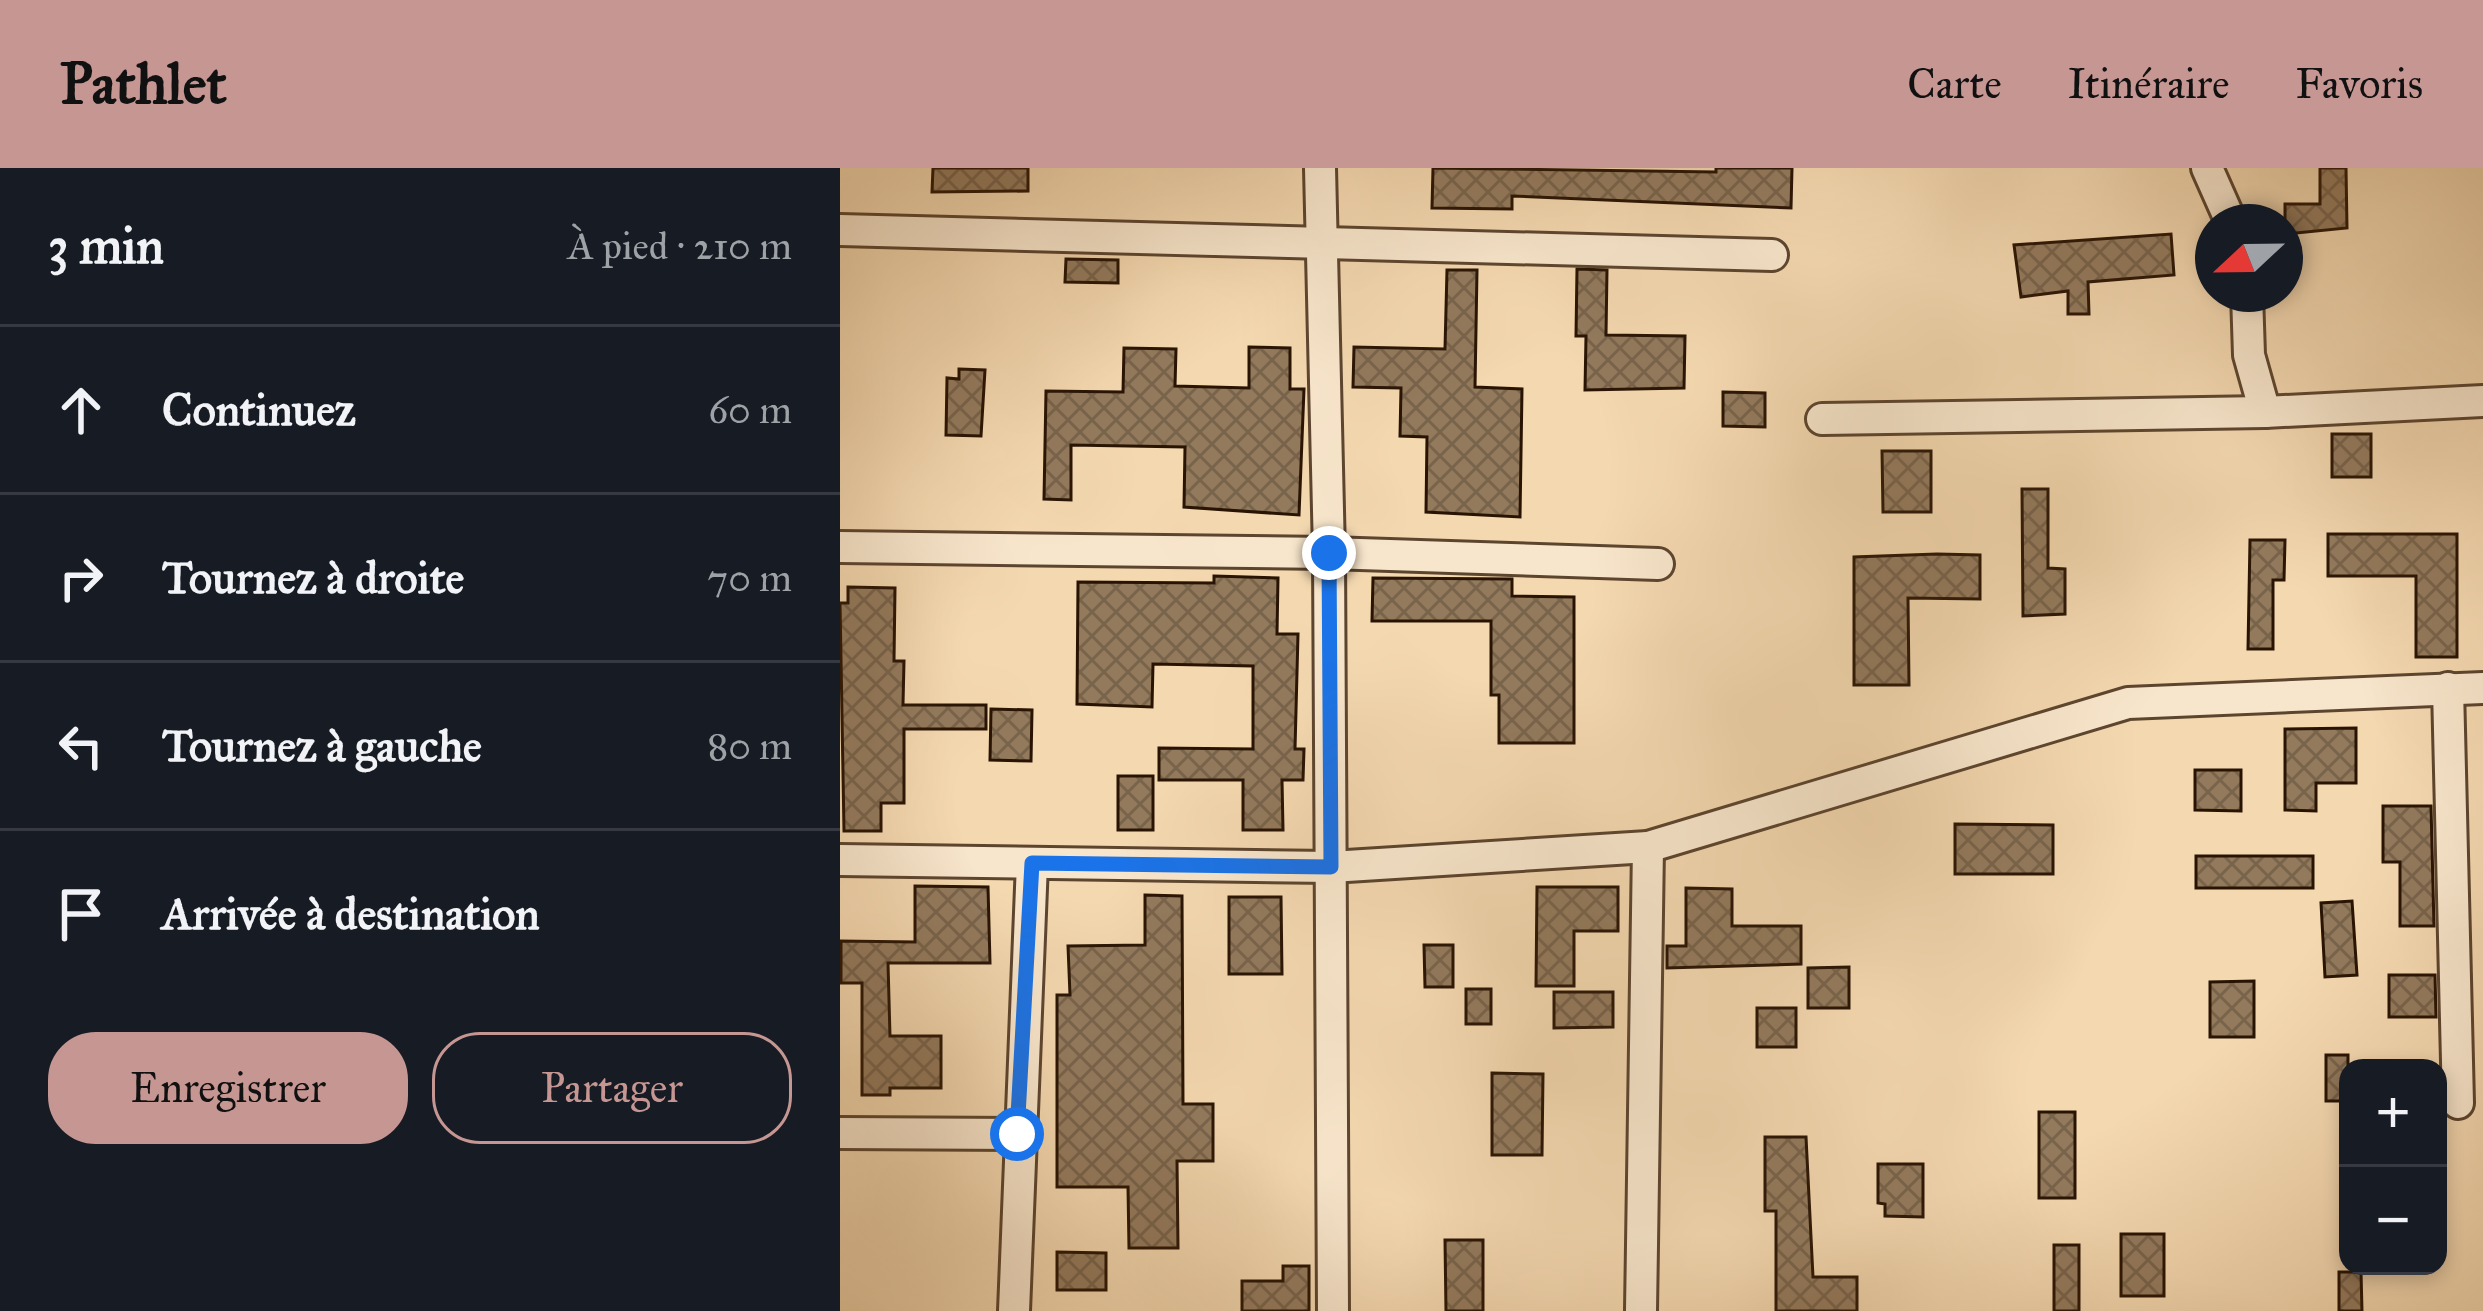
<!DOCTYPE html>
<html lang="fr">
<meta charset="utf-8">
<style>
body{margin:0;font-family:"IM FELL Great Primer",serif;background:#242831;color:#f1f3f6}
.controls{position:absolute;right:36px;bottom:36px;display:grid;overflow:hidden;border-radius:24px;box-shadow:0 6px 18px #0003}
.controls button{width:108px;height:108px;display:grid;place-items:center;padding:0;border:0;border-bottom:3px solid #363941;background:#171b24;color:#f1f3f6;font:60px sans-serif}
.compass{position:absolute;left:1355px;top:36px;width:108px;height:108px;border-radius:50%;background:#171b24;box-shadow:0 6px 18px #0003;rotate:248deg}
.stop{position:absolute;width:36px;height:36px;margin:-27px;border:9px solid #1a73e8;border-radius:50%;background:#fff}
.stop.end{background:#1a73e8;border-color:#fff;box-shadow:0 3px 12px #0008}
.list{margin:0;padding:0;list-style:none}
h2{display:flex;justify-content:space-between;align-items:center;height:156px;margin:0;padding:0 48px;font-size:51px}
h2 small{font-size:39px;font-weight:400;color:#9ea1a6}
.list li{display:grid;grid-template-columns:78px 1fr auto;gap:36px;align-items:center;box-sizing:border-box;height:168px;padding:0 48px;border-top:3px solid #363941}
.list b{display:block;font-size:45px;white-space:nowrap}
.list em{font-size:39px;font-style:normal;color:#9ea1a6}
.actions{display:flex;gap:24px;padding:36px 48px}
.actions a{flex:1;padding:27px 0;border:3px solid #c59692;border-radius:48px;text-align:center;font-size:42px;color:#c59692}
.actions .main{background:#c59692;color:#111}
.icon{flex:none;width:66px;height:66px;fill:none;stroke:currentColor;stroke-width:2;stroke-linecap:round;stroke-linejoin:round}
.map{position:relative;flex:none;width:1643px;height:1143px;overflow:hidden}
header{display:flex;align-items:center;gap:72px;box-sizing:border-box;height:168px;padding:0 60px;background:#c59692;color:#111}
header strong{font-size:57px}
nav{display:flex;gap:66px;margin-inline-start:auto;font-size:42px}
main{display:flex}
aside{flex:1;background:#171b24}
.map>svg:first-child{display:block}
</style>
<header>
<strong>Pathlet</strong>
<nav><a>Carte</a><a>Itinéraire</a><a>Favoris</a></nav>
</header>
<main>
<aside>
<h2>3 min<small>À pied · 210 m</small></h2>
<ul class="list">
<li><svg class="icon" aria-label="ahead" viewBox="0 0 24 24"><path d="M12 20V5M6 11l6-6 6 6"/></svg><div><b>Continuez</b></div><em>60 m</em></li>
<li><svg class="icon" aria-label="right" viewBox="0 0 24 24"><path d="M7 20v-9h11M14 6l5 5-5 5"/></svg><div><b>Tournez à droite</b></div><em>70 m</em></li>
<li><svg class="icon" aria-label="left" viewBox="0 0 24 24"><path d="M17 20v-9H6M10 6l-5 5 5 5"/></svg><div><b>Tournez à gauche</b></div><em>80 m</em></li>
<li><svg class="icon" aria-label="arrive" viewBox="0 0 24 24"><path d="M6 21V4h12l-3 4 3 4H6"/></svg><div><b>Arrivée à destination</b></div></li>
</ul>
<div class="actions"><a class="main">Enregistrer</a><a>Partager</a></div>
</aside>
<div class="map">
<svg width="1643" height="1143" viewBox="0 0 1643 1143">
<defs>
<pattern id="building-cross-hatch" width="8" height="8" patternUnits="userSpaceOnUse" patternTransform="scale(3)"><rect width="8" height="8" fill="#937a5d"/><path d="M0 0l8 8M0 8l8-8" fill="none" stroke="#78634b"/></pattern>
</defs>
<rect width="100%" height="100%" fill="#f4d8b0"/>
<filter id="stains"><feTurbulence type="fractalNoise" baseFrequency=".00167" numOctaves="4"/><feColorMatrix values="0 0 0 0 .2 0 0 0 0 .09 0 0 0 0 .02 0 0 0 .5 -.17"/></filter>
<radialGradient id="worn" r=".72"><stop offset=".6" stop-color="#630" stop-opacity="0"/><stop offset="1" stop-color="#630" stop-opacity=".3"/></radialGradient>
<!-- building -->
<g fill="url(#building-cross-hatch)" stroke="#291404" stroke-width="3">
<polygon points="93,0 188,0 188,23 92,24"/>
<polygon points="593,0 876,4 876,0 952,0 951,40 672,28 672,41 592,40"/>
<polygon points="1480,0 1506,0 1507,60 1445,66 1445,36 1480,36"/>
<polygon points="1331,66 1334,107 1248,114 1249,146 1228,146 1228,123 1181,129 1174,77"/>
<polygon points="226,91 278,92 278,115 225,114"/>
<polygon points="737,101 767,102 766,167 845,168 844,220 745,222 746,168 736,168"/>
<polygon points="607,102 637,102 635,219 682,221 680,349 586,344 587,269 560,268 561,220 513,219 514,179 605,181"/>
<polygon points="409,179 450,180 450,221 464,221 459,347 344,339 345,279 231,277 231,332 204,331 206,223 283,224 284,180 336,181 335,218 409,220"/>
<polygon points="119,201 145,202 141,268 106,267 107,210 119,211"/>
<polygon points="883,224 925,225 925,259 883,258"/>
<rect x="1492" y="266" width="39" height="43"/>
<polygon points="1042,283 1091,283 1091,344 1043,344"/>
<polygon points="1182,321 1208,321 1208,400 1225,401 1225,446 1183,448"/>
<polygon points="1488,366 1617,366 1617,489 1576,489 1576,408 1488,408"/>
<polygon points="1410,372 1445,372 1444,412 1433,412 1433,481 1408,481"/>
<polygon points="1097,386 1140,387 1140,431 1068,430 1069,517 1014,517 1014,389"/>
<polygon points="374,408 438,410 437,466 458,466 455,581 464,581 463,612 442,612 443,662 403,662 403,612 319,612 319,580 413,581 413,498 313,496 312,539 237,536 238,414 374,415"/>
<polygon points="533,410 672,411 672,428 734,429 734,575 659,575 659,527 651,527 651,453 532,453"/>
<polygon points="8,419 55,420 54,493 64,493 63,537 146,537 146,561 64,561 64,635 41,635 41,663 4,663 0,435 8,435"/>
<polygon points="151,541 192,542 191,593 150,592"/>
<polygon points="1516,560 1516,615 1476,615 1476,643 1445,642 1445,561"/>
<polygon points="1355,602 1401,602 1401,643 1355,642"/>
<rect x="278" y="608" width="35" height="54"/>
<polygon points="1543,638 1591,638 1594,758 1560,758 1560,694 1543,694"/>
<polygon points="1115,656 1213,657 1213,706 1115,706"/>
<rect x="1356" y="688" width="117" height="32"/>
<polygon points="75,718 148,719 150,795 48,795 50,868 101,868 101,920 50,920 50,927 22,927 22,815 1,815 1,773 75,774"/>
<polygon points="697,719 778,719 778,763 734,763 734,818 696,818"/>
<polygon points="846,720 892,721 892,758 961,758 961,796 827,800 827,778 846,778"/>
<polygon points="305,727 342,728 343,936 373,936 373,993 337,993 338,1080 289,1080 288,1019 217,1019 217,827 230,827 228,778 305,777"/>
<polygon points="389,729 441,729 442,806 389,806"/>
<polygon points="1512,733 1517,807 1485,809 1481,735"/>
<polygon points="584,777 613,777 613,819 585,819"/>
<polygon points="1009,799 1009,840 968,840 968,800"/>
<polygon points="1549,807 1595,807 1596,849 1549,849"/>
<polygon points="1414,813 1414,869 1370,869 1370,814"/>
<rect x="626" y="821" width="25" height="35"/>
<polygon points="714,824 773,824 773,859 714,860"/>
<rect x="917" y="840" width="39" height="39"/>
<rect x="1486" y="887" width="22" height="46"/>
<polygon points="652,905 703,906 702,987 652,987"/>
<rect x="1199" y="944" width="36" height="86"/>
<polygon points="925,969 966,969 973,1109 1017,1109 1017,1143 936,1143 936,1043 925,1043"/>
<polygon points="1038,996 1083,996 1083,1049 1045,1048 1045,1036 1038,1035"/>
<rect x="1281" y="1066" width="43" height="62"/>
<polygon points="605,1072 643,1072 643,1143 606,1143"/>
<rect x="1214" y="1077" width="25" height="66"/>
<polygon points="217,1084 266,1085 266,1122 217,1122"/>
<polygon points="443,1098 469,1098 469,1143 402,1143 402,1113 443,1113"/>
<polygon points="1499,1104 1521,1104 1522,1143 1499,1143"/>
</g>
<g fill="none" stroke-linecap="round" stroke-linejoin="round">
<defs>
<g id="street">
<polyline points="480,0 489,385 493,1143"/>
<polyline points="1367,0 1391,54"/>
<polyline points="0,62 932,87"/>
<polyline points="1407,126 1409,187 1425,244"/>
<polyline points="982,251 1425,244 1643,233"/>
<polyline points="0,379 489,385 818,396"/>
<polyline points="1608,520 1618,935"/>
<polyline points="0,692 491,699 808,679 1288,535 1643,520"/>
<polyline points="0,965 177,966"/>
<polyline points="174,1143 192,695"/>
<polyline points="801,1143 808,679"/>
</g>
</defs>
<!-- street casing -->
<use href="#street" stroke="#5c452f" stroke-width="36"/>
<!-- street -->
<use href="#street" stroke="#f8e6cc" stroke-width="30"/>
</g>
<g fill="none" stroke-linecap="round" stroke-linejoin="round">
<!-- route -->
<polyline stroke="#1a73e8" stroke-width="15" points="177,966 192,695 491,699 489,385"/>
</g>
<rect width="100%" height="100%" filter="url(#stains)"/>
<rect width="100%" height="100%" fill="url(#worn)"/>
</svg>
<div class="controls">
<button>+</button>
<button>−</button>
</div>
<svg class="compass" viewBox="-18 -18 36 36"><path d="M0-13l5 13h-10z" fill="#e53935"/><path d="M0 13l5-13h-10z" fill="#9ea1a6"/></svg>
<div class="stop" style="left:177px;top:966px"></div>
<div class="stop end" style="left:489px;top:385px"></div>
</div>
</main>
